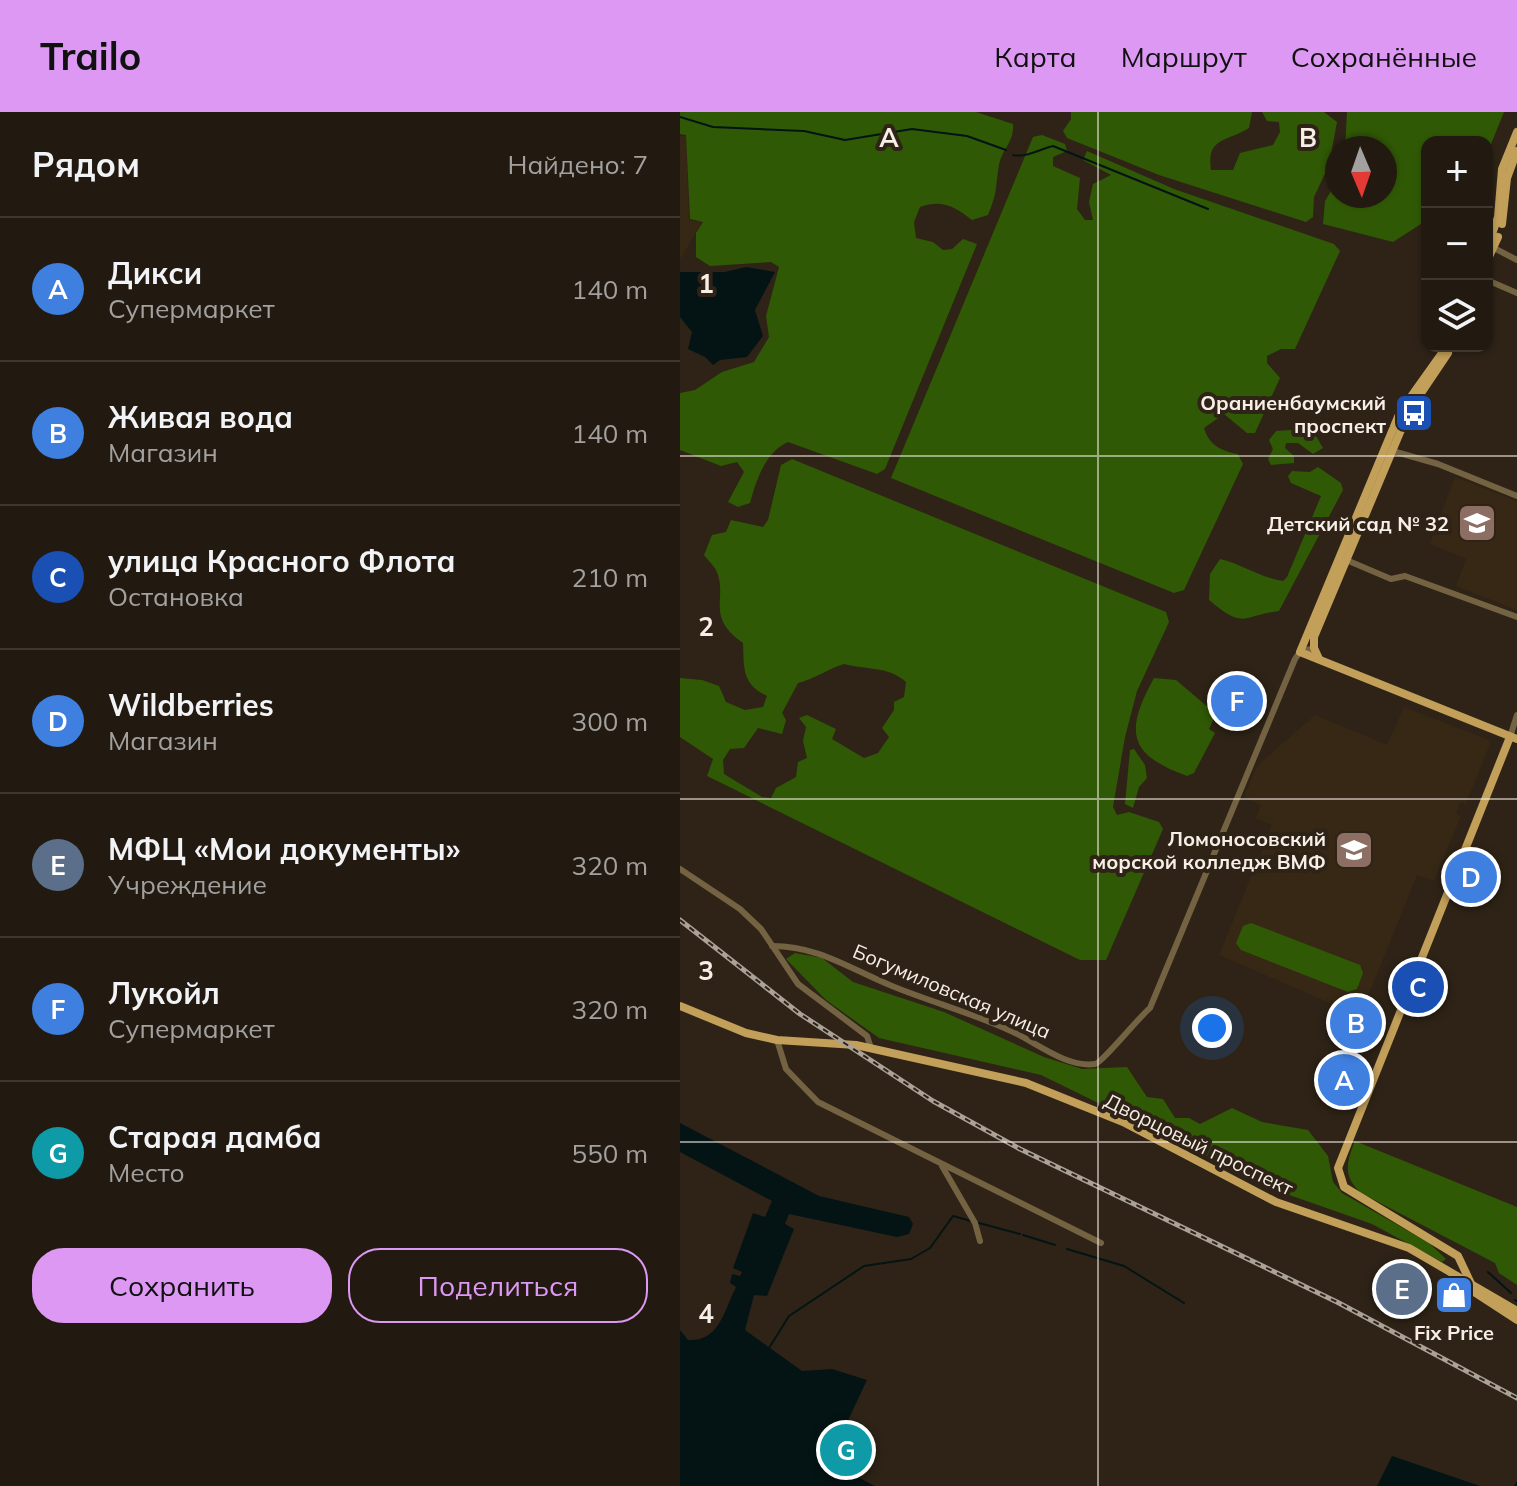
<!DOCTYPE html>
<html lang="ru">
<meta charset="utf-8">
<style>
body{margin:0;font-family:Mulish,sans-serif;background:#2a2319;color:#f1f3f6}
.controls{position:absolute;right:24px;top:24px;display:grid;overflow:hidden;border-radius:16px;box-shadow:0 2px 6px #0004}
.controls button{width:72px;height:72px;display:grid;place-items:center;padding:0;border:0;border-bottom:2px solid #3f3830;background:#221a10;color:#f1f3f6;font:40px sans-serif}
.compass{position:absolute;left:645px;top:24px;width:72px;height:72px;border-radius:50%;background:#221a10;box-shadow:0 2px 6px #0004;rotate:178deg}
.you{position:absolute;left:532px;top:916px;width:28px;height:28px;margin:-20px;border:6px solid #fff;border-radius:50%;background:#1a73e8;box-shadow:0 0 0 12px #1a73e833}
.badge{display:grid;place-items:center;width:52px;height:52px;border-radius:50%;background:#dd98f3;color:#fff;font-size:26px;font-weight:700}
.pin{position:absolute;translate:-50% -50%;border:4px solid #fff;box-shadow:0 2px 8px #0006}
.list{margin:0;padding:0;list-style:none}
h2{display:flex;justify-content:space-between;align-items:center;height:104px;margin:0;padding:0 32px;font-size:34px}
h2 small{font-size:26px;font-weight:400;color:#a2a19f}
.list li{display:grid;grid-template-columns:52px 1fr auto;gap:24px;align-items:center;box-sizing:border-box;height:144px;padding:0 32px;border-top:2px solid #3f3830}
.list b{display:block;font-size:30px;white-space:nowrap}
.list p{margin:0;font-size:26px;white-space:nowrap;color:#a2a19f}
.list em{font-size:26px;font-style:normal;color:#a2a19f}
.actions{display:flex;gap:16px;padding:24px 32px}
.actions a{flex:1;padding:18px 0;border:2px solid #dd98f3;border-radius:32px;text-align:center;font-size:28px;color:#dd98f3}
.actions .main{background:#dd98f3;color:#111}
.icon{flex:none;width:44px;height:44px;fill:none;stroke:currentColor;stroke-width:2;stroke-linecap:round;stroke-linejoin:round}
.map{position:relative;flex:none;width:837px;height:1374px;overflow:hidden}
header{display:flex;align-items:center;gap:48px;box-sizing:border-box;height:112px;padding:0 40px;background:#dd98f3;color:#111}
header strong{font-size:38px}
nav{display:flex;gap:44px;margin-inline-start:auto;font-size:28px}
main{display:flex}
aside{flex:1;background:#221a10}
.map>svg:first-child{display:block}
</style>
<header>
<strong>Trailo</strong>
<nav><a>Карта</a><a>Маршрут</a><a>Сохранённые</a></nav>
</header>
<main>
<aside>
<h2>Рядом<small>Найдено: 7</small></h2>
<ul class="list">
<li><span class="badge" style="background:#3f7fe0">A</span><div><b>Дикси</b><p>Супермаркет</p></div><em>140 m</em></li>
<li><span class="badge" style="background:#3f7fe0">B</span><div><b>Живая вода</b><p>Магазин</p></div><em>140 m</em></li>
<li><span class="badge" style="background:#1a4fb4">C</span><div><b>улица Красного Флота</b><p>Остановка</p></div><em>210 m</em></li>
<li><span class="badge" style="background:#3f7fe0">D</span><div><b>Wildberries</b><p>Магазин</p></div><em>300 m</em></li>
<li><span class="badge" style="background:#5c6f8a">E</span><div><b>МФЦ «Мои документы»</b><p>Учреждение</p></div><em>320 m</em></li>
<li><span class="badge" style="background:#3f7fe0">F</span><div><b>Лукойл</b><p>Супермаркет</p></div><em>320 m</em></li>
<li><span class="badge" style="background:#0f9aa8">G</span><div><b>Старая дамба</b><p>Место</p></div><em>550 m</em></li>
</ul>
<div class="actions"><a class="main">Сохранить</a><a>Поделиться</a></div>
</aside>
<div class="map">
<svg width="837" height="1374" viewBox="0 0 837 1374">
<rect width="100%" height="100%" fill="#2e2316"/>
<!-- built -->
<g fill="#372815">
<polygon points="0,24 6,24 9,108 22,110 0,147"/>
<polygon points="775,365 837,389 837,498 776,474 786,447 750,432"/>
<polygon points="724,595 811,629 786,692 780,690 776,702 781,704 754,769 737,763 684,894 663,885 659,895 539,843 592,713 576,706 581,693 564,685 577,654 635,603 707,633"/>
</g>
<!-- green -->
<g fill="#305905" fill-rule="evenodd">
<path d="M0,0h296l37,12c1,19 -11,25 -14,41 -4,23 -1,26 -11,50l-16,5c-18,-14 -30,-21 -52,-13l-6,15 2,16 17,4 10,8 9,-1 11,-10 14,5 -92,225 -8,5 -89,-32c-23,10 -32,39 -38,61l-12,4 -10,-5 16,-30 -7,-10 -16,4 -41,-16v-57l15,-3 27,-18 32,-10 15,-25 -3,-21 13,-49 -8,-5 -61,4 -14,-9v-24l7,-11 -13,-3 -4,-84 -6,-1z"/>
<path d="M391,0h181l-3,16c-22,14 -43,9 -38,42h22l7,-17 33,-8 7,-13 -1,-10 -12,-1 -5,-9h62l13,10 -8,43 -15,32 -1,20 -7,5 -147,-47 -92,-37 -4,-7 8,-12z"/>
<polygon points="667,0 824,0 807,42 807,30 747,30 747,108 713,130 643,112 645,89 657,69 657,84 705,84 705,36 665,36"/>
<path d="M362,23l23,9 2,7 -14,6v9l27,12 -3,31 8,11h8l-4,-18 4,-18 18,-9 -28,-15 4,-9 87,38 160,55 6,7 -45,98h-14l-14,7v7l13,15 -25,55h-8l-23,-19 -20,14c5,17 17,23 34,26l5,10 -59,126 -10,3 -283,-115 142,-341z"/>
<polygon points="612,318 627,324 636,324 643,336 633,342 618,331 606,331 605,336 614,344 614,351 591,353 588,347 593,337 589,328 596,319"/>
<path d="M112,347l374,153 3,10 -32,69 -12,46 -12,70 4,8 12,-3 30,10 4,7 -57,131h-26l-373,-184 6,-17 -33,-22v-59l22,2 17,6 7,16 19,8 18,-3 4,-11c-25,-12 -23,-27 -24,-53 -39,-27 -14,-46 -27,-73 -3,-5 -9,-11 -12,-15l8,-20 14,-3 5,-12 32,7 5,-7 13,-55zM164,552c21,6 45,2 62,18l-2,15 -10,5v8l-12,18 7,9 -11,16 -14,5 -32,-19 4,-10 -29,-14 -8,3 7,9 -3,14 4,17 -9,4 -2,15 -20,11 -5,10 -9,-1 -38,-23 -1,-14 7,-11 14,-1 14,-20 24,6 4,-14 -4,-7 16,-30c17,-4 29,-14 46,-19z"/>
<path d="M638,355l23,16 2,7 -64,121c-38,5 -34,19 -70,-11l1,-26 10,-15c22,5 41,19 63,22l4,-4 34,-81 -30,-13 -3,-7 4,-5 18,1z"/>
<path d="M474,566l22,2 40,34 -7,15 6,4 -21,40 -7,3c-60,-22 -62,-45 -33,-98z"/>
<polygon points="454,637 465,653 467,666 459,675 453,696 445,692 450,638"/>
<polygon points="571,811 680,853 683,861 677,877 668,880 561,838 556,831 563,814"/>
<polygon points="115,841 142,846 173,870 264,900 364,945 402,957 447,955 467,985 483,987 495,1006 509,1006 520,1012 552,996 582,1010 628,1018 648,1044 653,1070 662,1081 749,1131 766,1147 762,1150 692,1112 598,1079 361,963 199,926 146,888 106,847"/>
<path d="M675,1029l162,66v78l-18,-12 -4,-10 -134,-70c-18,-16 -15,-30 -6,-52z"/>
</g>
<!-- water -->
<g fill="#041415">
<polygon points="66,155 95,160 75,198 83,224 67,245 40,248 33,253 25,245 8,237 12,220 0,205 0,160 45,160"/>
<path d="M0,1011l139,73 90,21 4,7 -4,10 -12,3 -108,-23 -4,10 9,5 -27,67 -13,-1 -9,35 57,41 30,-2 35,11 -33,70 6,18 35,18h-195v-156l8,10c31,2 36,-29 48,-53l-6,-4 2,-9 8,2 2,-4 -9,-4 20,-55 12,4 7,-16 -92,-49z"/>
<polygon points="712,1344 800,1374 697,1374"/>
</g>
<g fill="none" stroke-linecap="round" stroke-linejoin="round">
<!-- stream -->
<g stroke="#041415" stroke-width="2">
<polyline points="0,5 33,15 124,19 165,28 232,17 287,24 326,38"/>
<path d="M333,43c13,3 27,-6 40,-9l155,63"/>
<polyline points="299,1111 340,1122"/>
<polyline points="343,1123 375,1133"/>
<polyline points="387,1137 444,1154 504,1191"/>
<polyline points="808,1160 831,1181"/>
<polyline points="835,1188 837,1189"/>
<polyline points="89,1236 109,1204 184,1154 231,1147 250,1136 273,1104 291,1109"/>
<polyline points="835,1374 837,1371"/>
</g>
<!-- minor -->
<g stroke="#746342" stroke-width="6">
<polyline points="812,135 837,148"/>
<polyline points="807,168 837,181"/>
<polyline points="709,338 758,352 837,384"/>
<polyline points="664,447 711,467 725,464 837,505"/>
<polyline points="830,625 837,603"/>
<polyline points="0,757 60,797 81,817 118,872 187,924 191,936"/>
<path d="M92,834c47,0 78,23 120,40 39,16 80,27 119,45 25,11 55,37 84,33 7,-1 44,-47 55,-56l145,-349 5,-7 14,-4"/>
<polyline points="97,928 106,957 138,990 421,1131"/>
<polyline points="262,1054 295,1111 300,1129"/>
</g>
<!-- major -->
<g stroke="#c3a059" stroke-width="8">
<polyline points="822,112 827,66 837,39"/>
<polyline points="807,136 818,105 822,57 837,20"/>
<polyline points="807,149 818,125"/>
<polyline points="767,234 720,300 620,540 837,627"/>
<polyline points="639,547 634,536 634,525 729,299 768,241"/>
<polyline points="0,894 66,921 97,928 176,933 346,971 443,1010 596,1090 729,1136 837,1199"/>
<polyline points="774,1167 837,1208"/>
<polyline points="795,1180 778,1144 664,1075 658,1056 830,625"/>
</g>
<defs>
<polyline id="rail" points="0,808 120,902 253,989 340,1037 657,1190 837,1286"/>
</defs>
<!-- rail casing -->
<use href="#rail" stroke="#aaa197" stroke-width="5"/>
<!-- rail -->
<use href="#rail" stroke="#2e2316" stroke-width="2" stroke-dasharray="6" stroke-linecap="butt"/>
</g>
<!-- grid -->
<path fill="none" stroke="#f7efe7" stroke-width="2" stroke-opacity="0.55" d="M418,0v1374M0,344h837M0,687h837M0,1030h837"/>
<!-- icons -->
<defs>
<symbol id="bus-square" viewBox="-11 -11 22 22"><rect x="-9" y="-9" width="18" height="18" rx="4" fill="#1a4fb4" stroke="#2e2316"/><path d="M-5-6H5V4H4V6H2V4H-2V6H-4V4H-5ZM-3.5-4V0h7V-4ZM-3.5 1.2v1.5H-2V1.2ZM2 1.2v1.5H3.5V1.2Z" fill="#fff"/></symbol>
<symbol id="school-square" viewBox="-11 -11 22 22"><rect x="-9" y="-9" width="18" height="18" rx="4" fill="#8d6e63" stroke="#2e2316"/><path d="M0-5L7-2L0 1L-7-2ZM-4 1L0 2.5L4 1V4Q0 6-4 4Z" fill="#fff"/></symbol>
<symbol id="university-square" viewBox="-11 -11 22 22"><rect x="-9" y="-9" width="18" height="18" rx="4" fill="#8d6e63" stroke="#2e2316"/><path d="M0-5L7-2L0 1L-7-2ZM-4 1L0 2.5L4 1V4Q0 6-4 4Z" fill="#fff"/></symbol>
<symbol id="shop-square" viewBox="-11 -11 22 22"><rect x="-9" y="-9" width="18" height="18" rx="4" fill="#3f7fe0" stroke="#2e2316"/><path d="M-5-2.5h2.3a2.7 3.5 0 0 1 5.4 0H5L5.5 6h-11ZM-1.5-2.5h3a1.5 2.3 0 0 0-3 0Z" fill="#fff"/></symbol>
</defs>
<g fill-rule="evenodd">
<use href="#bus-square" x="712" y="279" width="44" height="44"/>
<use href="#school-square" x="775" y="389" width="44" height="44"/>
<use href="#university-square" x="652" y="716" width="44" height="44"/>
<use href="#shop-square" x="752" y="1161" width="44" height="44"/>
</g>
<g text-anchor="middle" dominant-baseline="central" stroke-width="8" stroke-linejoin="round" paint-order="stroke">
<!-- poi labels -->
<g font-size="20" font-weight="bold" fill="#f7efe7" stroke="#2e2316" text-anchor="end">
<text x="706" y="290">Ораниенбаумский<tspan x="706" dy="23">проспект</tspan></text>
<text x="769" y="411">Детский сад № 32</text>
<text x="646" y="726">Ломоносовский<tspan x="646" dy="23">морской колледж ВМФ</tspan></text>
<text x="774" y="1220" text-anchor="middle">Fix Price</text>
</g>
<!-- street labels -->
<g font-size="20" fill="#f7efe7" stroke="#2e2316">
<text transform="translate(272 879) rotate(23)">Богумиловская улица</text>
<text transform="translate(519 1032) rotate(26)">Дворцовый проспект</text>
</g>
</g>
<g font-size="26" text-anchor="middle" font-weight="bold" fill="#f7efe7" stroke="#2e2316" stroke-width="8" stroke-linejoin="round" paint-order="stroke">
<text x="209" y="35">A</text>
<text x="628" y="35">B</text>
<text x="26" y="181">1</text>
<text x="26" y="524">2</text>
<text x="26" y="868">3</text>
<text x="26" y="1211">4</text>
</g>
</svg>
<div class="controls">
<button>+</button>
<button>−</button>
<button><svg class="icon" aria-label="layers" viewBox="0 0 24 24"><path d="M12 4l9 5-9 5-9-5zM3 14l9 5 9-5"/></svg></button>
</div>
<svg class="compass" viewBox="-18 -18 36 36"><path d="M0-13l5 13h-10z" fill="#e53935"/><path d="M0 13l5-13h-10z" fill="#a2a19f"/></svg>
<div class="you"></div>
<div class="pin badge" style="left:664px;top:968px;background:#3f7fe0">A</div>
<div class="pin badge" style="left:676px;top:911px;background:#3f7fe0">B</div>
<div class="pin badge" style="left:738px;top:875px;background:#1a4fb4">C</div>
<div class="pin badge" style="left:791px;top:765px;background:#3f7fe0">D</div>
<div class="pin badge" style="left:722px;top:1177px;background:#5c6f8a">E</div>
<div class="pin badge" style="left:557px;top:589px;background:#3f7fe0">F</div>
<div class="pin badge" style="left:166px;top:1338px;background:#0f9aa8">G</div>
</div>
</main>
